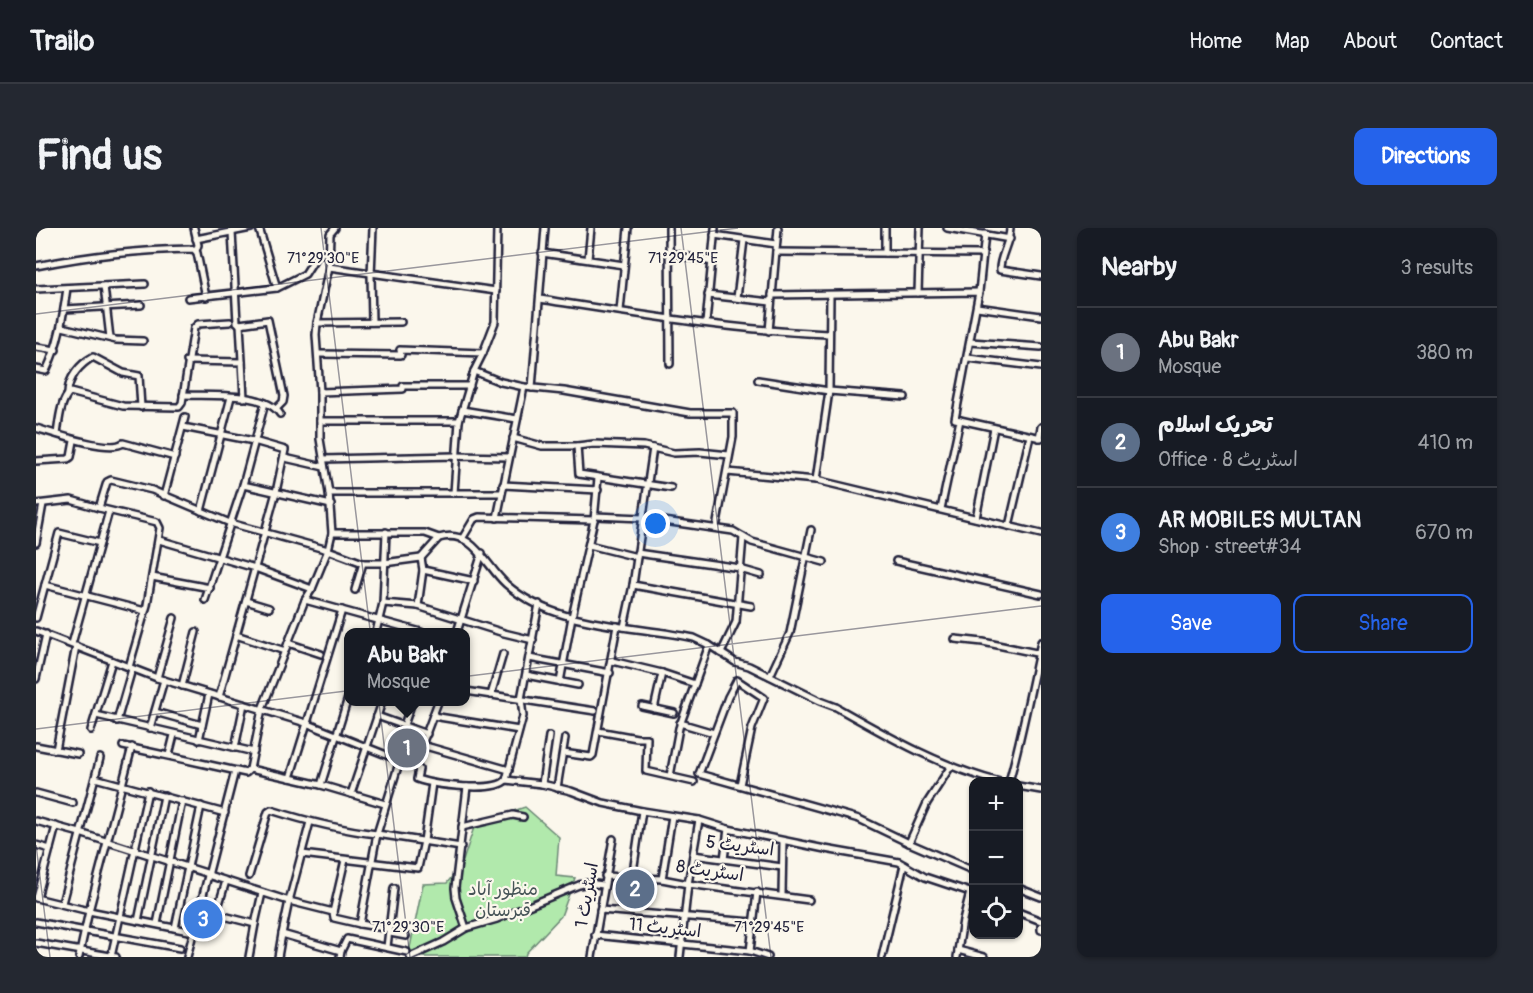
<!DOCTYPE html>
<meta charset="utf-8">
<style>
body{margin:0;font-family:Pangolin,"Playpen Sans Arabic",sans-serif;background:#242831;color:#f1f3f6}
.controls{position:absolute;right:18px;bottom:18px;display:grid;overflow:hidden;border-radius:12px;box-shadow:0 2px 4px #0004}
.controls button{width:54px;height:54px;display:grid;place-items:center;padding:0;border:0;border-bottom:2px solid #363941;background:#171b24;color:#f1f3f6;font:30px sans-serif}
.you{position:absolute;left:620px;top:296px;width:21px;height:21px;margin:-15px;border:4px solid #fff;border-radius:50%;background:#1a73e8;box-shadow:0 0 0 9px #1a73e833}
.badge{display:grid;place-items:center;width:39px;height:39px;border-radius:50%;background:#2563eb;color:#fff;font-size:20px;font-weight:700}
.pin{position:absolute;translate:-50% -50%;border:3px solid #fff;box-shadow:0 2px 6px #0006}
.popup{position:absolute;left:308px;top:400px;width:126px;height:78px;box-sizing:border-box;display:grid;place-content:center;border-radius:12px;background:#171b24;filter:drop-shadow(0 2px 4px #0005);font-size:20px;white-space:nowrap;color:#9ea1a6}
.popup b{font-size:22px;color:#f1f3f6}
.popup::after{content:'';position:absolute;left:50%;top:100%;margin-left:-12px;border:12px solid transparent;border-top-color:#171b24}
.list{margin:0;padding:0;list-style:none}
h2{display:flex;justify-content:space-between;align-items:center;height:78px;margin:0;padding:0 24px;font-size:26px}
h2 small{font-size:20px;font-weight:400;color:#9ea1a6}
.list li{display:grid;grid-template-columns:39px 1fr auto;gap:18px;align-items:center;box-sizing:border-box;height:90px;padding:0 24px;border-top:2px solid #363941}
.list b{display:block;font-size:22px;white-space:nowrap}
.list p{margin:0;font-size:20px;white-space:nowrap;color:#9ea1a6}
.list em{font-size:20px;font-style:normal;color:#9ea1a6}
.actions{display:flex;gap:12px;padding:18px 24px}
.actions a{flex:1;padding:14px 0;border:2px solid #2563eb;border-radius:12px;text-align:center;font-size:21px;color:#2563eb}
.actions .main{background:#2563eb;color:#fff}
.icon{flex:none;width:33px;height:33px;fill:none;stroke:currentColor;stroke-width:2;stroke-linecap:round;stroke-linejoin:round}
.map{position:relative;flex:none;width:1005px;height:729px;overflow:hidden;border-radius:12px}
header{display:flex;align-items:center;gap:36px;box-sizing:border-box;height:84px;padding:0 30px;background:#171b24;border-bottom:2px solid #363941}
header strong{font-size:28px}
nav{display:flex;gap:33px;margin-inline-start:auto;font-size:21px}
.intro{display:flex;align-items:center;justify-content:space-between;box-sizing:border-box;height:144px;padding:0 36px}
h1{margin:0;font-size:42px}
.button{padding:15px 27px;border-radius:12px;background:#2563eb;color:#fff;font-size:21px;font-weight:700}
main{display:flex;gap:36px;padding:0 36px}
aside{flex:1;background:#171b24;border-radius:12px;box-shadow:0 2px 4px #0004}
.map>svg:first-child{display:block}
</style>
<header>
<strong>Trailo</strong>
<nav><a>Home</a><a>Map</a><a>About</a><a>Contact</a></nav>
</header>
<div class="intro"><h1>Find us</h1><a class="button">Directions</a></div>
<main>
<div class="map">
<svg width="1005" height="729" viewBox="0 0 1005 729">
<rect width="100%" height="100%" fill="#fbf7ec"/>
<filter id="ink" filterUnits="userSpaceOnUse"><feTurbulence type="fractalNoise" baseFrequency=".0167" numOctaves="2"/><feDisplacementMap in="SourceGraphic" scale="12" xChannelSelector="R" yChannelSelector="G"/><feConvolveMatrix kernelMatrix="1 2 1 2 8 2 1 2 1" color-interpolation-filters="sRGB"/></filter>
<g filter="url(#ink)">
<!-- green -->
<polygon fill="#b1e9ac" stroke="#6a8674" stroke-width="1.5" points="489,579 523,609 520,648 539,650 525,688 490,725 489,729 372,729 387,656 411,655 426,636 439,596"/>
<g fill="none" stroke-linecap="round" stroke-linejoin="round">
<defs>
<g id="street">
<polyline points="158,0 162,17 160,23"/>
<polyline points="223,0 241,60"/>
<polyline points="633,0 634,136"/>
<polyline points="911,0 974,11"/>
<path d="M974,0c0,15 -11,29 -10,42l41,6"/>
<polyline points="196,4 201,94 203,96 232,92 248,168 247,174 240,181"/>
<polyline points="678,7 740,16"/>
<polyline points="160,11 215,0"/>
<polyline points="740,24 946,26"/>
<polyline points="506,25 588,37"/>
<polyline points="633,25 676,34"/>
<polyline points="849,25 849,0"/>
<polyline points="552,31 555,0"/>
<path d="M0,38c56,-11 101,-16 158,-17l3,4 9,44"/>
<polyline points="293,39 460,63"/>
<polyline points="68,58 74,110"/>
<polyline points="0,61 109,56"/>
<polyline points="943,64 949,6"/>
<polyline points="882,65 884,0"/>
<polyline points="672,67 735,74"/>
<polyline points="736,67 943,64 919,191 924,192 905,281"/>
<polyline points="152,70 241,60 269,46 281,27 295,23"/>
<polyline points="701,70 708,12"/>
<path d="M504,71c96,15 191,31 288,35"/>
<polyline points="941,79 1005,88"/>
<polyline points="28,81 105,77"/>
<polyline points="584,83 592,0"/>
<polyline points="336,94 335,47 337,0"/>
<polyline points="281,95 365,94"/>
<polyline points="670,95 679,0"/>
<polyline points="204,96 208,170"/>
<polyline points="26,99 80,112 107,113"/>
<polyline points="733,103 742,0"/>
<polyline points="934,114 1005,119"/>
<polyline points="0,119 20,122"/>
<polyline points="282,126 365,127 364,122 447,125"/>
<polyline points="932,130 1005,139"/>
<polyline points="151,133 206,134"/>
<path d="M0,141l10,2c13,-27 17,-54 21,-83"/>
<polyline points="438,143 465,154 488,159 528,163 654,185 697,185 697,209 680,300"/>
<polyline points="722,152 793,163 869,169"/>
<polyline points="496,160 509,0"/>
<polyline points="284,164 367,161 367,158 434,158"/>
<path d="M32,165c0,-15 12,-29 25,-36l30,16 16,3 2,31"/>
<path d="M147,167c25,1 82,-4 97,19"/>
<polyline points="426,182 481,191"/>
<polyline points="924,192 1005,210"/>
<polyline points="284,193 423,193"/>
<polyline points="147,199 218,213 249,222 240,264 183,469"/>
<path d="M0,200c17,5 74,25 87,15l52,14"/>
<path d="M21,206c2,-12 3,-33 13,-42l53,14 56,1 3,-4 12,-75 4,-4 32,-2"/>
<polyline points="477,210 506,218 541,218 558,216 608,218 638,225 664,224 693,227"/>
<polyline points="1003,210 1005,199"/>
<polyline points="541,218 543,246 635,260"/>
<polyline points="249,230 288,239"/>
<polyline points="287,231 419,228 473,229"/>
<polyline points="0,233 32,231 35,229 38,213"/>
<polyline points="691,244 780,252 1005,306"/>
<polyline points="780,252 793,163 794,67"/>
<polyline points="207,257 295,277"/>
<polyline points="467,257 562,262"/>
<polyline points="293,265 465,265"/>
<polyline points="418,265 423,193 438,143 447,125 459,94 461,0"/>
<polyline points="128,268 149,189"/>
<path d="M0,276l35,-4 28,8 8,-26 4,-2 41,10 78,33 98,27 35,13h21l37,-5 18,-20c34,-10 46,27 67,46 49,44 127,41 188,54l15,7 26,17 14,4 71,35 16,6c53,30 105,60 164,75"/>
<polyline points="63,280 121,294 124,300 111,377 93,439"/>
<polyline points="165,283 195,169"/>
<polyline points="559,288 607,290 697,303 716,314 788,334"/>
<polyline points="461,290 488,159"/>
<polyline points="940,290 958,200"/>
<polyline points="973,298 994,208"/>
<polyline points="296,305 389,305 403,310"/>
<polyline points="426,311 438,291 443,289 558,292"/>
<polyline points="123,312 219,340 276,361"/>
<polyline points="0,315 7,276"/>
<polyline points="553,317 601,329"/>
<polyline points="601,325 704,340"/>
<polyline points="860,333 1005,366"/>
<polyline points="704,341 725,347"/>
<polyline points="387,342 438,353"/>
<polyline points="116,349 174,360"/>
<polyline points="9,357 109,383"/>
<polyline points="597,357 715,378"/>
<polyline points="319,362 327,335"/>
<polyline points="169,372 207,257 229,175"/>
<polyline points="269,372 385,404"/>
<polyline points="210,373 233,380"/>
<polyline points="347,375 382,378 468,405 497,412"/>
<polyline points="382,378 387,342 385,330"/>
<polyline points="0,390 23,305 64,315"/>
<polyline points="588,399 597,357 617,220"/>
<polyline points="0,403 121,450 270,495 378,538 402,474"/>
<polyline points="340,404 347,375 350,304"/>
<polyline points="421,404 446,325"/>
<polyline points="200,407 249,423"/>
<polyline points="919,411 947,414 1005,426"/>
<polyline points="252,415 285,426"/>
<polyline points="36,416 73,283"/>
<polyline points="685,425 700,394 707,309"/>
<polyline points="493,430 574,445"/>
<polyline points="576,433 626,445 659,456"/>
<polyline points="490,447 542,457"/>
<polyline points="734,448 754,405 775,302"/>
<polyline points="121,450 138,390"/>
<polyline points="0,451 10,406"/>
<polyline points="524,454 536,389 558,292 562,250"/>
<polyline points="146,458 160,404"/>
<polyline points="430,463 559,483"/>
<polyline points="455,467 467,426"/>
<polyline points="606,478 638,485"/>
<polyline points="618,481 626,445"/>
<polyline points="119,484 166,497"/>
<polyline points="60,487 218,524"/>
<polyline points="341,488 391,506"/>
<polyline points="397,488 483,502"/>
<polyline points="81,493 96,441"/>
<polyline points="644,495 678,505"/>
<polyline points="368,497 376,474"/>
<polyline points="114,500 128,452"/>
<polyline points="55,502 76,433"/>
<polyline points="562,503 601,510 611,510 610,543 658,554"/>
<polyline points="163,512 173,466"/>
<polyline points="386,517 473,542"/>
<polyline points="0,518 42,526"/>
<polyline points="87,518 210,545 214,541 226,481 269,372 276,361 292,322 296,305 293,265 284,211 284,164 280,107 281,95 293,39 294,6 299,0"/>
<polyline points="199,520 208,476"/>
<polyline points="20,522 40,418"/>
<polyline points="527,525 555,529 557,527 581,398"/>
<polyline points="133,527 138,507"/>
<polyline points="364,532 341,606 425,619"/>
<path d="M378,538l5,3 -2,10c17,6 78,14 89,1l17,-64 -2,-17 18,-95"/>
<polyline points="915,538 891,575 873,615 938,643"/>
<polyline points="214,541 285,557 349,576"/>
<polyline points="634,548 643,500 673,417"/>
<polyline points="59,550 189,585"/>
<polyline points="254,550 306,382"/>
<polyline points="470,552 506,556 535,563 567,575 606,583 663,592 692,601 789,621 863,634 889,649 934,664"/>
<path d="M973,554c13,-47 22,-94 32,-140"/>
<polyline points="506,556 513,508"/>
<polyline points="285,557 312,470"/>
<polyline points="704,557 716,500 728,470 701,452 692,469 663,546 823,591 873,615"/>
<polyline points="982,558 1005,562"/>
<polyline points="521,560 529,510"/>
<polyline points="0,565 37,575"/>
<polyline points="315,566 346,474"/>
<polyline points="0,593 44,605 173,646"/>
<polyline points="426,599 477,587 487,589"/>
<polyline points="0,617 14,621"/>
<polyline points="266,626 382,640 388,613 396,555"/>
<polyline points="657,627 746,639"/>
<polyline points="688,631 692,601"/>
<polyline points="172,647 253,673 274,594"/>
<path d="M213,648l19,-64 3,-2c35,11 69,20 106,24l-17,90 30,5"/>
<polyline points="569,648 626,651 652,656 773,672"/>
<polyline points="596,651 606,583"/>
<polyline points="626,651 636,588"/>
<polyline points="190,653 180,686 219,696 226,665"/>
<polyline points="982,660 1005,669"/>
<polyline points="746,667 747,613"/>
<polyline points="0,670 53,683 158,704"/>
<polyline points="1,670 20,598"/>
<polyline points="26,675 64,530"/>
<polyline points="564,682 717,694"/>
<polyline points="297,684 298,690 324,696"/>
<polyline points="982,684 1005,693"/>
<polyline points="102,693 128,568"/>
<polyline points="0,694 144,720"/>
<polyline points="121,696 146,573"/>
<polyline points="1005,698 1005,702"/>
<polyline points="139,700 165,578"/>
<polyline points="430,700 420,670 419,660 431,559"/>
<polyline points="354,705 370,708"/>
<polyline points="559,707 714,723 732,729"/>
<polyline points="0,715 80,729"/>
<polyline points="351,719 358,660"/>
<polyline points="922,722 948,729"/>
<polyline points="305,723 311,711 371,724"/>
<polyline points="714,723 721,664"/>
<polyline points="43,729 53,683 96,519"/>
<polyline points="75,729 112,563"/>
<polyline points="151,729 199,543"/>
<polyline points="213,729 219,696"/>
<polyline points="242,729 246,706"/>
<polyline points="304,729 305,723 246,706 253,673 297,684 309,632"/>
<polyline points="374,729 407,714 430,700 461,691 543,657 552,655 567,657"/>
<polyline points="556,729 577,611"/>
<polyline points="644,729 652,656 663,592"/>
<polyline points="846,729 868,637"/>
<polyline points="921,729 927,692 934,664 938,665"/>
</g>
</defs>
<!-- street casing -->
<use href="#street" stroke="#22223b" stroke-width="10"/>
<!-- street -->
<use href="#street" stroke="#fbf7ec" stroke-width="5"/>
</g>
</g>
<!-- ticks -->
<path fill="none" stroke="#22223b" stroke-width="1.5" stroke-opacity="0.45" d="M285,0l89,729M645,0l90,729M0,86l702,-86M0,501l1005,-123M0,617l14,112"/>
<g text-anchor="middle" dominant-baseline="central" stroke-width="4.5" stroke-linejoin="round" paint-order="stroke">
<!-- street labels -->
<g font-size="18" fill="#22223b" stroke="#fbf7ec">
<text transform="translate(704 618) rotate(7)">اسٹریٹ 5</text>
<text transform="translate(674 643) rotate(8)">اسٹریٹ 8</text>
<text transform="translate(551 667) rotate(-80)">اسٹریٹ 1</text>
<text transform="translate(629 700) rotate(6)">اسٹریٹ 11</text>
</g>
<!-- park labels -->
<g font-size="18" fill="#465457" stroke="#fbf7ec">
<text x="467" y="661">منظور آباد<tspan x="467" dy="21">قبرستان</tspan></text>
</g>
</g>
<g font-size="15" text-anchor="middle" fill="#22223b" stroke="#fbf7ec" stroke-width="4.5" stroke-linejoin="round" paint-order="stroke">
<text x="287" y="35">71°29'30"E</text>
<text x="647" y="35">71°29'45"E</text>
<text x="372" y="704">71°29'30"E</text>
<text x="733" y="704">71°29'45"E</text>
</g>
</svg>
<div class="controls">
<button>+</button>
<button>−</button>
<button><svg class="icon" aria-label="locate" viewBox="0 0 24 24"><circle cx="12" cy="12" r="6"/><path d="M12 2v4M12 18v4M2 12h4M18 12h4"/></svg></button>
</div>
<div class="you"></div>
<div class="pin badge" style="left:371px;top:520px;background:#6b7280">1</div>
<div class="popup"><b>Abu Bakr</b>Mosque</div>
<div class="pin badge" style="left:599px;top:661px;background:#5c6f8a">2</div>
<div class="pin badge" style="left:167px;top:691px;background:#3f7fe0">3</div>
</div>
<aside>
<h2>Nearby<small>3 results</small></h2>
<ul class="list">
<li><span class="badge" style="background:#6b7280">1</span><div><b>Abu Bakr</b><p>Mosque</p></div><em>380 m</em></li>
<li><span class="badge" style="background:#5c6f8a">2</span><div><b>تحریک اسلام</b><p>Office · اسٹریٹ 8</p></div><em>410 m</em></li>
<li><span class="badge" style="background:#3f7fe0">3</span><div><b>AR MOBILES MULTAN</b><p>Shop · street#34</p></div><em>670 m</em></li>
</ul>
<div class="actions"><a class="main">Save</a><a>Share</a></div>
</aside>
</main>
